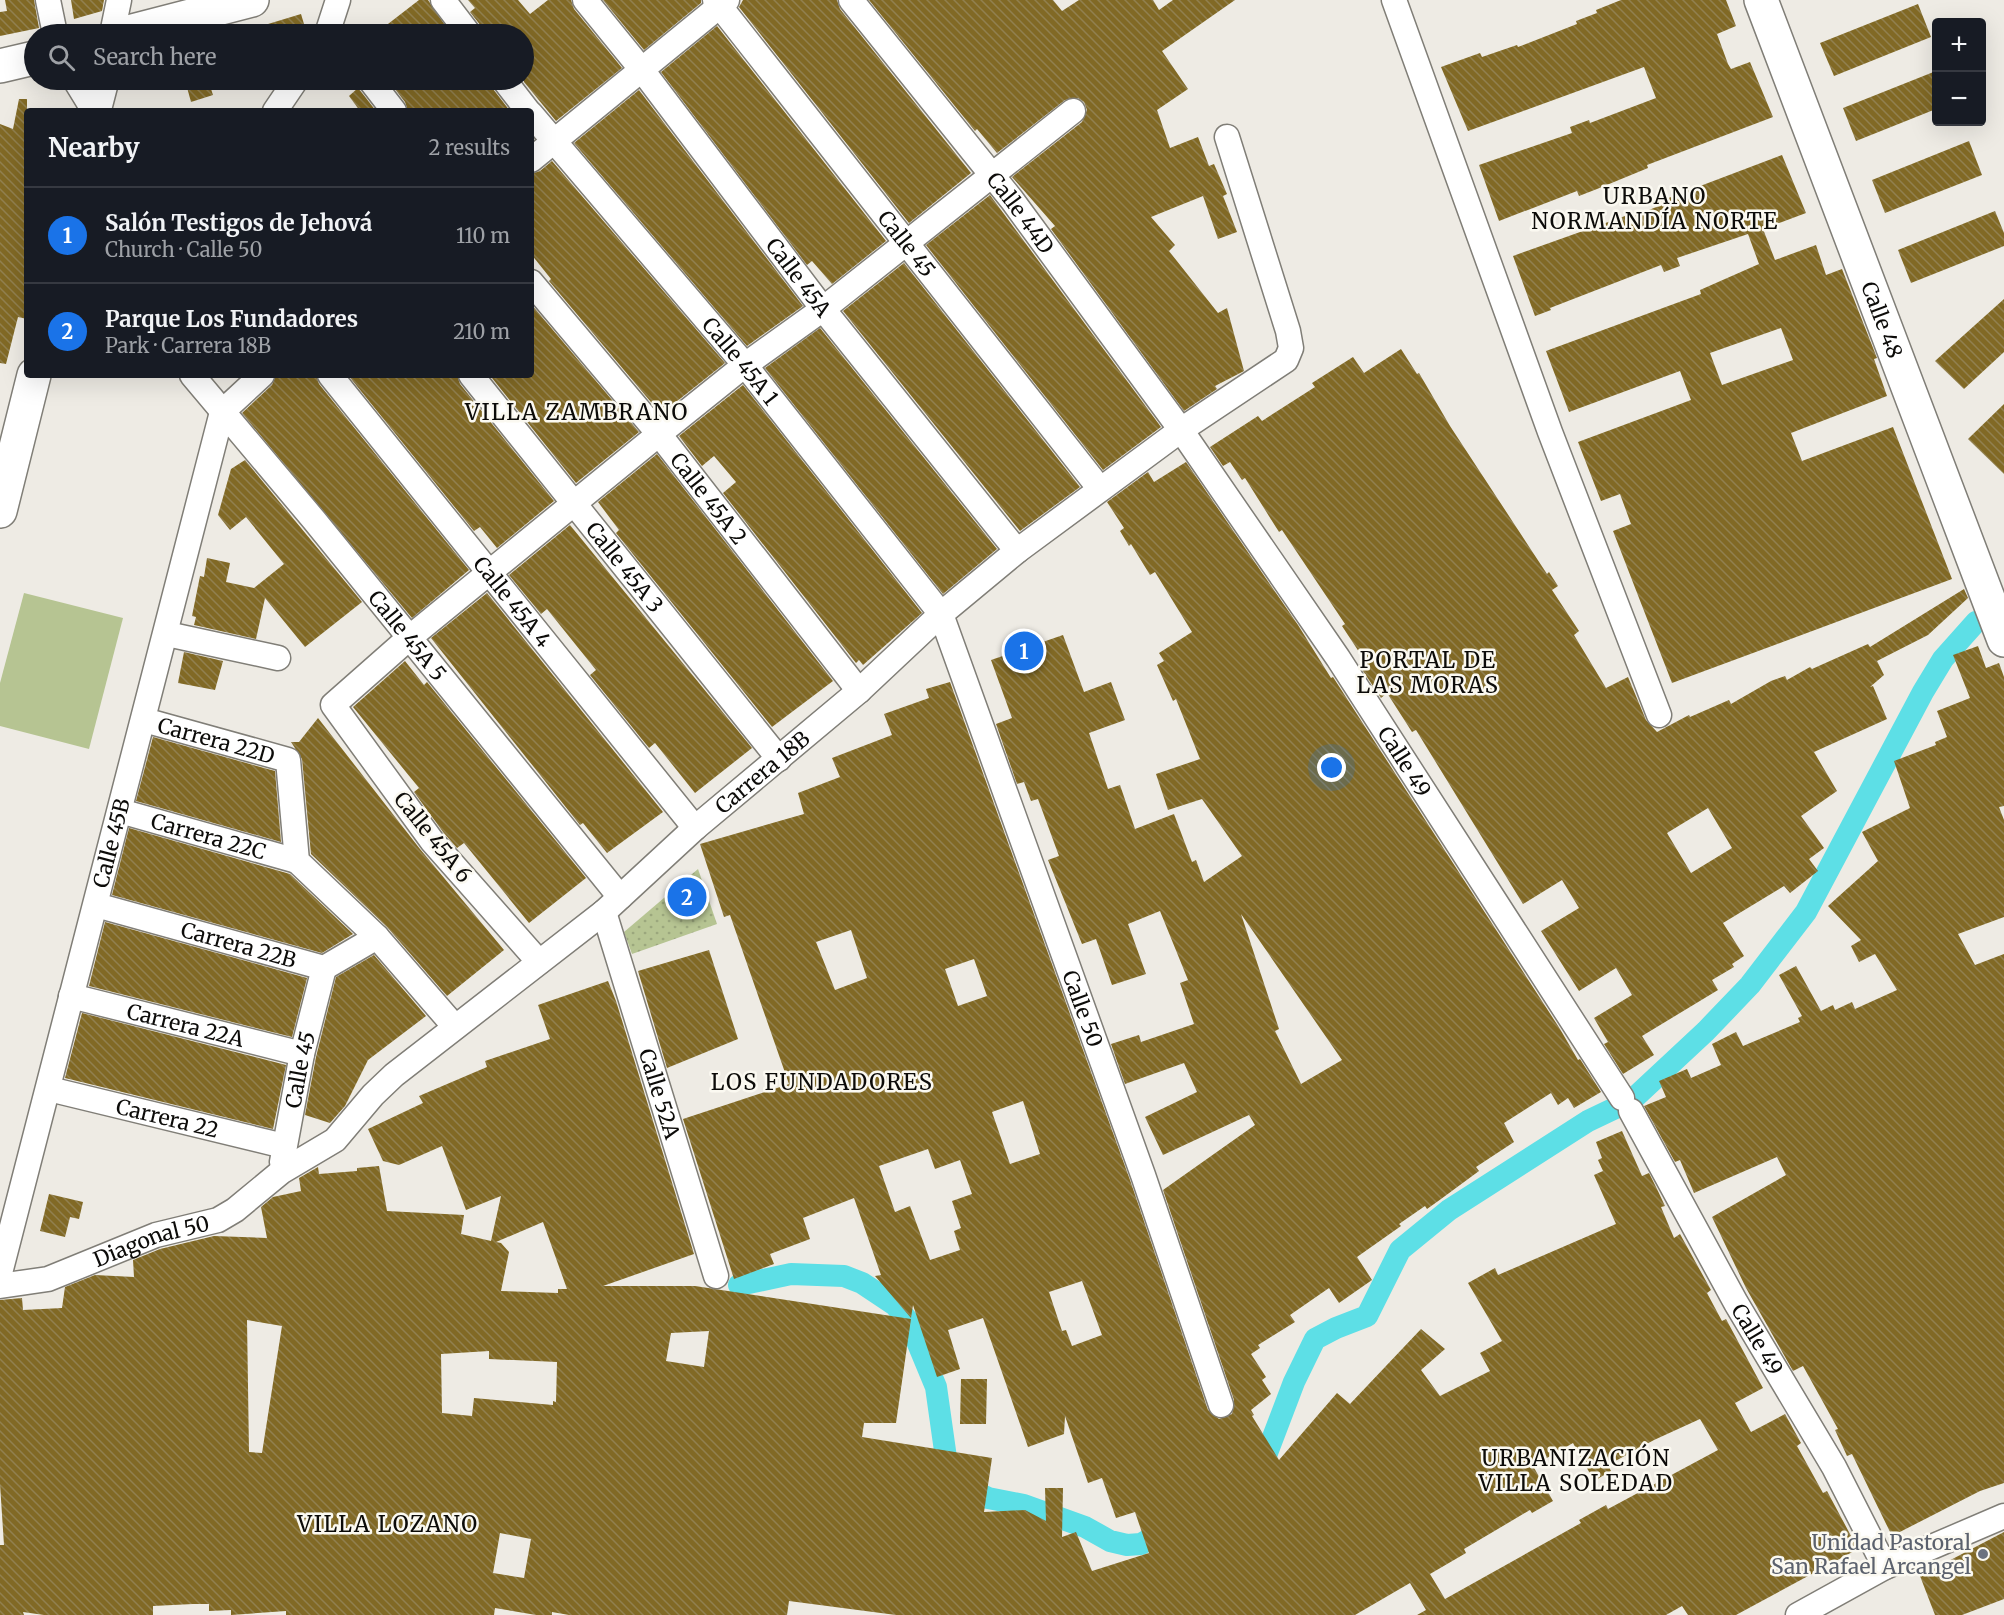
<!DOCTYPE html>
<meta charset="utf-8">
<style>
body{margin:0;font-family:Merriweather,serif;background:#242831;color:#f1f3f6}
.controls{position:absolute;right:18px;top:18px;display:grid;overflow:hidden;border-radius:6px;box-shadow:0 6px 24px #0002}
.controls button{width:54px;height:54px;display:grid;place-items:center;padding:0;border:0;border-bottom:2px solid #363941;background:#171b24;color:#f1f3f6;font:30px sans-serif}
.you{position:absolute;left:1332px;top:768px;width:21px;height:21px;margin:-15px;border:4px solid #fff;border-radius:50%;background:#1a73e8;box-shadow:0 0 0 9px #1a73e833}
.badge{display:grid;place-items:center;width:39px;height:39px;border-radius:50%;background:#1a73e8;color:#fff;font-size:20px;font-weight:700}
.pin{position:absolute;translate:-50% -50%;border:3px solid #fff;box-shadow:0 2px 6px #0006}
.list{margin:0;padding:0;list-style:none}
h2{display:flex;justify-content:space-between;align-items:center;height:78px;margin:0;padding:0 24px;font-size:26px}
h2 small{font-size:20px;font-weight:400;color:#9ea1a6}
.list li{display:grid;grid-template-columns:39px 1fr auto;gap:18px;align-items:center;box-sizing:border-box;height:96px;padding:0 24px;border-top:2px solid #363941}
.list b{display:block;font-size:22px;white-space:nowrap}
.list p{margin:0;font-size:20px;white-space:nowrap;color:#9ea1a6}
.list em{font-size:20px;font-style:normal;color:#9ea1a6}
.icon{flex:none;width:33px;height:33px;fill:none;stroke:currentColor;stroke-width:2;stroke-linecap:round;stroke-linejoin:round}
.map{position:relative;flex:none;width:2004px;height:1615px;overflow:hidden}
.search{position:absolute;background:#171b24;box-shadow:0 6px 24px #0002;left:24px;top:24px;width:510px;height:66px;display:flex;align-items:center;gap:15px;box-sizing:border-box;padding:0 21px;border-radius:33px;color:#9ea1a6;font-size:22px}
.panel{position:absolute;background:#171b24;box-shadow:0 6px 24px #0002;left:24px;top:108px;width:510px;height:270px;border-radius:6px}
.map>svg:first-child{display:block}
</style>
<div class="map">
<svg width="2004" height="1615" viewBox="0 0 2004 1615">
<defs>
<pattern id="grass-dots" width="8" height="8" patternUnits="userSpaceOnUse" patternTransform="scale(1.5)"><rect width="8" height="8" fill="#b6c492"/><path d="M2 2h.1M6 6h.1" fill="none" stroke="#9ba77d" stroke-width="1.8" stroke-linecap="round"/></pattern>
<pattern id="building-back-hatch" width="6" height="6" patternUnits="userSpaceOnUse" patternTransform="scale(1.5)"><rect width="6" height="6" fill="#816925"/><path d="M-1 5l2 2M0 0l6 6M5-1l2 2" fill="none" stroke="#918050"/></pattern>
</defs>
<rect width="100%" height="100%" fill="#eeebe4"/>
<!-- grass -->
<polygon fill="url(#grass-dots)" points="698,869 717,924 632,954 624,932"/>
<!-- garden -->
<polygon fill="#b6c492" points="24,593 123,618 89,749 0,726 0,683"/>
<g fill="none" stroke-linecap="round" stroke-linejoin="round">
<!-- canal -->
<g stroke="#5ddfe6" stroke-width="22">
<polyline points="739,1285 791,1274 844,1276 862,1283 895,1305 909,1322 936,1387 947,1465 961,1485 988,1498 1024,1505 1085,1527 1110,1541 1127,1545 1141,1544 1170,1527"/>
<polyline points="1259,1474 1294,1382 1315,1339 1336,1328 1367,1316 1400,1250 1449,1210 1588,1121 1632,1100 1706,1031 1750,985 1806,912 1923,692 1943,659 1976,622"/>
</g>
</g>
<!-- building -->
<g fill="url(#building-back-hatch)" fill-rule="evenodd">
<polygon points="5,0 34,0 39,28 0,36 0,12 7,11"/>
<polygon points="71,0 104,0 102,11 74,19"/>
<polygon points="419,0 428,0 451,34 375,34"/>
<polygon points="468,0 518,0 530,14 548,0 571,0 574,9 622,68 556,121 524,82 524,34 483,34 481,26 470,12 475,8"/>
<polygon points="603,0 701,0 701,3 644,50"/>
<polygon points="743,0 837,0 840,9 971,173 909,223 739,7"/>
<polygon points="869,0 1053,0 1062,11 1079,0 1153,0 1159,10 1173,0 1235,0 1162,51 1188,89 1157,110 1170,148 1198,137 1209,166 1214,164 1227,194 1223,196 1237,232 1218,239 1203,196 1151,217 1175,245 1169,251 1218,313 1227,308 1244,371 1215,386 1217,389 1184,411 1051,229 1055,226 1012,177 1082,122 1087,110 1084,102 1078,98 1065,100 997,153 977,129 975,131"/>
<polygon points="1621,0 1726,0 1736,26 1717,34 1728,64 1731,69 1750,62 1773,117 1647,165 1648,168 1597,189 1579,196 1577,191 1499,221 1479,165 1572,133 1570,127 1589,120 1590,123 1656,98 1644,67 1468,131 1441,67 1480,53 1482,57 1517,45 1518,47 1577,24 1576,21 1597,13 1596,10"/>
<polygon points="1918,4 1931,37 1834,76 1820,43"/>
<polygon points="301,14 307,34 249,34 248,30"/>
<polygon points="717,26 886,241 832,284 812,261 807,265 661,72"/>
<polygon points="1936,71 1936,109 1856,141 1843,108"/>
<polygon points="185,80 208,80 213,95 191,102"/>
<polygon points="388,80 490,80 493,89 510,111 408,111 405,102"/>
<polygon points="358,88 359,89 376,111 360,111 349,96"/>
<polygon points="639,90 803,306 747,346 574,143"/>
<polygon points="19,99 27,99 27,319 18,317 6,364 0,363 0,124 13,129"/>
<polygon points="1969,141 1982,175 1885,213 1872,180"/>
<path d="M1782,155l24,58 -43,16 12,31 41,-15 10,30 16,-6 35,89 -3,1 13,37 -96,37 11,28 91,-34 59,152 -280,104 -59,-152 18,-7 -11,-30 -19,7 -23,-59 113,-42 -11,-29 -111,41 -23,-61 155,-57 -1,-4 59,-26 -11,-30 -71,24 3,8 -16,6 -3,-7 -111,43 1,2 -16,6 -22,-60 112,-40 1,3 33,-13 -1,-4zM1781,328l12,32 -71,25 -12,-32z"/>
<polygon points="552,161 725,363 661,414 549,281 551,279 531,254 531,174 540,171"/>
<polygon points="990,195 1161,427 1103,470 926,245"/>
<polygon points="1995,211 2004,233 2004,246 1911,283 1898,250"/>
<polygon points="904,263 1080,487 1020,531 843,311"/>
<polygon points="2004,299 2004,352 1964,389 1935,361"/>
<polygon points="531,304 639,432 576,483 492,378 496,375 531,375"/>
<polygon points="820,328 997,549 943,594 765,368"/>
<path d="M1401,349l16,25 2,-1 31,53 97,148 2,-2 9,14 -6,4 27,41 -5,4 32,53 22,-11 18,43 11,12 32,-17 1,2 39,-17 2,4 40,-23 14,-5 2,4 23,-13 2,2 56,-25 2,3 94,-58 4,9 -40,37 -51,26 7,14 -14,12 3,-1 14,33 -73,33 23,39 -36,25 23,32 -15,11 9,12 -28,22 -6,-7 -61,37 21,33 -12,8 2,3 -22,13 6,10 -76,46 12,19 -31,19 -19,-30 4,-2 -14,-24 38,-23 -16,-27 -37,23 -38,-60 38,-23 -17,-28 -39,24 -107,-174 -4,2 -25,-39 -6,5 -22,-33 6,-4 -23,-35 3,-2 -63,-94 -3,2 -34,-54 -3,2 -12,-18 -7,4 -13,-19 48,-31 4,5 53,-34 -3,-4 41,-26 11,16zM1708,808l24,40 -41,25 -24,-40z"/>
<polygon points="276,375 316,375 319,384 469,570 412,618 242,413 272,385"/>
<polygon points="348,375 457,375 460,384 554,501 497,548 480,527 474,531"/>
<polygon points="743,385 922,613 863,665 859,660 856,663 723,493 736,482 714,456 702,466 679,436"/>
<polygon points="2004,404 2004,474 1968,439"/>
<polygon points="657,454 833,681 772,727 616,533 619,530 598,502"/>
<polygon points="245,460 362,602 305,647 265,598 256,639 194,625 196,617 192,616 200,576 204,577 207,558 230,563 226,582 254,588 284,564 246,517 230,530 218,515 231,469"/>
<path d="M1186,462l112,163 33,53 2,-1 227,352 18,31 2,-1 21,33 -27,16 -6,-10 -10,7 -7,-12 -47,30 10,19 -38,25 3,4 -38,28 -14,10 -2,-3 -26,18 2,2 -44,31 15,23 -33,23 -10,-15 -39,27 5,7 -37,23 2,3 -9,6 15,23 -4,3 9,14 -20,16 3,5 -2,1 27,44 58,-67 13,11 71,-75 24,20 -24,21 19,26 50,-25 -10,-18 22,-12 -34,-58 27,-15 3,7 118,-51 -22,-49 9,-4 -5,-11 4,-2 -6,-16 26,-11 20,45 7,-3 8,16 8,17 -4,1 13,31 6,-4 31,56 -4,3 15,28 4,-2 37,69 -28,15 16,29 34,-18 16,29 -4,3 26,47 4,-2 31,58 -122,66h-48l-6,-9 -16,9h-249l9,-5 -16,-27 -55,32h-459l-107,-14 -2,14h-218l-17,-3v3h-16l-41,-7 -1,7h-208v-4l-55,4v-5l-22,1v-7h-16l-40,2v9h-109l-21,-3 1,3h-24v-70h4l-4,-61v-184l22,-2 1,12 39,-2 3,-21 30,-12 39,2 -1,-17 27,-11 54,-13 53,2 -6,-31 12,-10 28,-6 -2,-13 19,-11 1,7 38,-3v-3l22,-2 8,45 77,4 -3,19 30,7 10,-45 -35,14 -24,-64 -43,19 -16,-4 -15,-32 55,-26 -4,-7 68,-29 -2,-6 65,-22 -12,-34 70,-24 8,20 78,253 -91,32h92l216,33 -15,104h-32l-2,14 130,21 -8,54 41,-2 21,11 -1,-33h18l-1,49 14,-5 16,39 57,-18 -14,-41 -19,6 -14,-40 -14,5 -23,-67 -1,18 -36,13 -45,-129 -35,12 12,39 -23,8 -24,-72 -2,13 -36,-42 6,-1 -27,-77 -51,20 7,21 -40,15 4,10 -40,15 -51,-160 106,-35 -59,-169 -6,2 -24,-73 104,-30 -6,-21 42,-16 -8,-19 60,-23 -8,-21 45,-16 -3,-9 24,-7 180,498 78,230 11,9 13,-5 2,-14 -71,-210 92,-65 -6,-10 -86,40 -18,-38 52,-25 -13,-29 -59,21 -14,-40 28,-9 2,7 53,-18 -14,-41 8,-3 -28,-69 -32,13 18,50 -34,11 -16,-46 -14,5 -34,-84 11,-4 -21,-57 -7,2 -7,-19 -7,2 -21,-60 16,-6 -21,-58 72,-25 21,57 27,-10 14,38 -36,13 19,56 12,-4 15,44 39,-15 18,48 4,-2 8,22 38,-26 -40,-57 -34,11 -12,-36 44,-15 -24,-60 -3,2 -16,-36 7,-4 -5,-8 33,-21 -37,-60 -5,3 -19,-31 -2,2 -9,-15 4,-3 -17,-26 41,-30 6,10zM1241,914l101,146 -41,24 -26,-53 4,-2zM851,930l16,48 -32,12 -19,-48zM974,959l13,37 -29,10 -13,-37zM1023,1101l17,53 -30,10 -18,-52zM928,1149l7,20 25,-9 12,34 -20,7 9,27 -7,3 6,19 -30,10 -20,-54 -15,6 -16,-46zM543,1222l24,67h-9v4l-57,-2 8,-39 -8,-9 -5,-1zM1082,1281l20,54 -30,11 -6,-16 -4,1 -13,-39zM247,1320l35,6 -20,127 -13,-1zM709,1331l-5,36 -38,-6 5,-28zM489,1351v8l68,3 -1,40 -3,-1v4l-79,-7 -2,18 -30,-3 -1,-59zM1700,1419l18,31 -110,59 -2,-4 -27,15 2,3 -136,76 -15,-25 36,-21 -2,-4 66,-39 2,3 21,-12 -20,-35 40,-23 21,38 17,-10 -3,-6 46,-25zM500,1533l31,6 -7,39 -31,-5z"/>
<polygon points="570,525 752,748 695,793 655,743 649,748 590,675 596,670 547,609 541,614 509,575"/>
<polygon points="487,593 663,812 607,853 583,823 580,825 431,638"/>
<polygon points="1978,646 1986,668 1999,663 2004,677 2004,806 1999,807 2004,820 2004,917 1958,934 1975,965 2004,954 2004,1483 1980,1491 1892,1536 1852,1454 1847,1456 1835,1430 1838,1429 1803,1366 1793,1371 1746,1288 1712,1217 1786,1175 1777,1157 1694,1193 1680,1160 1675,1162 1644,1106 1666,1097 1659,1081 1687,1069 1691,1078 1721,1065 1712,1044 1736,1032 1743,1046 1800,1022 1798,1018 1802,1016 1779,975 1796,966 1821,1011 1833,1005 1835,1010 1852,1002 1855,1009 1897,990 1875,954 1859,962 1851,946 1861,940 1828,906 1878,861 1862,832 1910,808 1894,761 1936,745 1935,742 1947,737 1937,711 1970,698 1953,655"/>
<polygon points="184,652 223,661 215,690 178,683"/>
<polygon points="405,661 424,685 427,682 586,878 529,923 464,843 457,848 443,832 414,792 419,788 353,707"/>
<polygon points="318,718 420,849 504,950 447,996 387,927 311,854 302,759 291,742 299,742"/>
<polygon points="153,737 275,771 281,842 136,801"/>
<polygon points="129,828 290,874 353,934 322,953 112,895"/>
<polygon points="105,922 307,978 292,1037 89,986"/>
<polygon points="709,950 738,1039 667,1068 638,971"/>
<polygon points="374,955 426,1016 368,1060 345,1106 330,1123 305,1115 316,1057 336,977"/>
<polygon points="82,1013 286,1065 273,1129 65,1078"/>
<polygon points="49,1194 83,1202 79,1219 70,1217 65,1237 40,1231"/>
<polygon points="961,1379 987,1379 986,1424 960,1424"/>
<polygon points="2004,1532 2004,1599 1962,1615 1935,1615 1920,1576"/>
</g>
<g fill="none" stroke-linecap="round" stroke-linejoin="round">
<defs>
<g id="street">
<polyline points="48,0 55,34"/>
<polyline points="443,0 469,34"/>
<path id="s1" d="M585,0l57,70 181,239 194,242"/>
<path id="s2" d="M715,0l385,489"/>
<path id="s3" d="M851,0l161,200 169,230 157,228 284,440"/>
<polyline points="1394,0 1550,432 1659,715"/>
<polyline points="112,34 119,0"/>
<polyline points="327,34 338,0"/>
<polyline points="75,80 94,111"/>
<polyline points="370,80 394,111"/>
<polyline points="504,80 528,111"/>
<polyline points="275,111 296,80"/>
<path id="s4" d="M531,114l214,251 196,249 202,561 78,230"/>
<polyline points="531,160 727,0"/>
<path id="s5" d="M531,282l128,152 200,257"/>
<path id="s6" d="M192,375l122,145 306,377"/>
<path id="s7" d="M330,375l365,453"/>
<path id="s8" d="M471,375l308,384"/>
<polyline points="167,634 278,658"/>
<path id="s9" d="M144,720l144,40 9,101 80,76 78,90"/>
<path id="s10" d="M120,811l177,50"/>
<path id="s11" d="M96,905l228,63 53,-31"/>
<path id="s12" d="M604,912l112,364"/>
<polyline points="539,962 432,841 333,705 409,638 659,434 745,365 823,309 1073,111"/>
<path id="s13" d="M71,996l231,58"/>
<path id="s14" d="M49,1089l235,57"/>
<path id="s15" d="M1631,1111l105,192 98,164 51,100"/>
<path id="s16" d="M282,1162l20,-108 22,-86"/>
<path id="s17" d="M0,1273l222,-861 40,-37"/>
<path id="s18" d="M0,1286l48,-7 108,-44 62,-15 17,-10 46,-38 54,-32 38,-45 21,-20 210,-163 91,-84 164,-137 82,-77 76,-63 164,-121 105,-70 5,-12 -3,-17 -61,-194"/>
<polyline points="1798,1615 1885,1567 2004,1516"/>
</g>
<g id="secondary">
<path id="s19" d="M1761,0l243,640"/>
<polyline points="121,34 252,0"/>
<polyline points="0,66 34,58"/>
<polyline points="94,111 102,80"/>
<polyline points="0,511 34,375"/>
</g>
</defs>
<!-- street casing -->
<use href="#street" stroke="#807e77" stroke-width="27"/>
<!-- secondary casing -->
<use href="#secondary" stroke="#807e77" stroke-width="36"/>
<!-- street -->
<use href="#street" stroke="#fff" stroke-width="24"/>
<!-- secondary -->
<use href="#secondary" stroke="#fff" stroke-width="33"/>
</g>
<!-- markers -->
<circle fill="#6b7280" stroke="#fbf9f1" stroke-width="2" cx="1983" cy="1554" r="6"/>
<g text-anchor="middle" dominant-baseline="central" stroke-width="5" stroke-linejoin="round" paint-order="stroke">
<!-- street labels -->
<g font-size="21" fill="#0c0b09" stroke="#fbf9f1">
<text stroke="none"><textPath href="#s3" startOffset="272">Calle 44D</textPath></text>
<text stroke="none"><textPath href="#s2" startOffset="310">Calle 45</textPath></text>
<text stroke="none"><textPath href="#s1" startOffset="350">Calle 45A</textPath></text>
<text stroke="none"><textPath href="#s19" startOffset="342">Calle 48</textPath></text>
<text stroke="none"><textPath href="#s4" startOffset="324">Calle 45A 1</textPath></text>
<text stroke="none"><textPath href="#s5" startOffset="280">Calle 45A 2</textPath></text>
<text stroke="none"><textPath href="#s8" startOffset="246">Calle 45A 3</textPath></text>
<text stroke="none"><textPath href="#s7" startOffset="291">Calle 45A 4</textPath></text>
<text stroke="none"><textPath href="#s6" startOffset="338">Calle 45A 5</textPath></text>
<text stroke="none"><textPath href="#s9" startOffset="75">Carrera 22D</textPath></text>
<text stroke="none"><textPath href="#s3" startOffset="942">Calle 49</textPath></text>
<text stroke="none"><textPath href="#s18" startOffset="936">Carrera 18B</textPath></text>
<text stroke="none"><textPath href="#s10" startOffset="92">Carrera 22C</textPath></text>
<text transform="translate(433 837) rotate(51)">Calle 45A 6</text>
<text stroke="none"><textPath href="#s17" startOffset="444">Calle 45B</textPath></text>
<text stroke="none"><textPath href="#s11" startOffset="148">Carrera 22B</textPath></text>
<text stroke="none"><textPath href="#s4" startOffset="1066">Calle 50</textPath></text>
<text stroke="none"><textPath href="#s13" startOffset="118">Carrera 22A</textPath></text>
<text stroke="none"><textPath href="#s16" startOffset="94">Calle 45</textPath></text>
<text stroke="none"><textPath href="#s12" startOffset="190">Calle 52A</textPath></text>
<text stroke="none"><textPath href="#s14" startOffset="122">Carrera 22</textPath></text>
<text stroke="none"><textPath href="#s18" startOffset="159">Diagonal 50</textPath></text>
<text stroke="none"><textPath href="#s15" startOffset="261">Calle 49</textPath></text>
</g>
<!-- worship labels -->
<g font-size="21" fill="#5b616d" stroke="#fbf9f1" text-anchor="end">
<text x="1971" y="1542">Unidad Pastoral<tspan x="1971" dy="24">San Rafael Arcangel</tspan></text>
</g>
<!-- neighbourhood labels -->
<g font-size="22" letter-spacing="1.5" fill="#0c0b09" stroke="#fbf9f1">
<text x="1655" y="196">URBANO<tspan x="1655" dy="25">NORMANDÍA NORTE</tspan></text>
<text x="577" y="412">VILLA ZAMBRANO</text>
<text x="1428" y="660">PORTAL DE<tspan x="1428" dy="25">LAS MORAS</tspan></text>
<text x="822" y="1082">LOS FUNDADORES</text>
<text x="1576" y="1458">URBANIZACIÓN<tspan x="1576" dy="25">VILLA SOLEDAD</tspan></text>
<text x="388" y="1524">VILLA LOZANO</text>
</g>
</g>
</svg>
<div class="controls">
<button>+</button>
<button>−</button>
</div>
<div class="you"></div>
<div class="pin badge" style="left:1024px;top:651px">1</div>
<div class="pin badge" style="left:687px;top:897px">2</div>
<div class="search"><svg class="icon" aria-label="search" viewBox="0 0 24 24"><circle cx="10" cy="10" r="6"/><path d="M15 15l6 6"/></svg>Search here</div>
<section class="panel">
<h2>Nearby<small>2 results</small></h2>
<ul class="list">
<li><span class="badge">1</span><div><b>Salón Testigos de Jehová</b><p>Church · Calle 50</p></div><em>110 m</em></li>
<li><span class="badge">2</span><div><b>Parque Los Fundadores</b><p>Park · Carrera 18B</p></div><em>210 m</em></li>
</ul>
</section>
</div>
